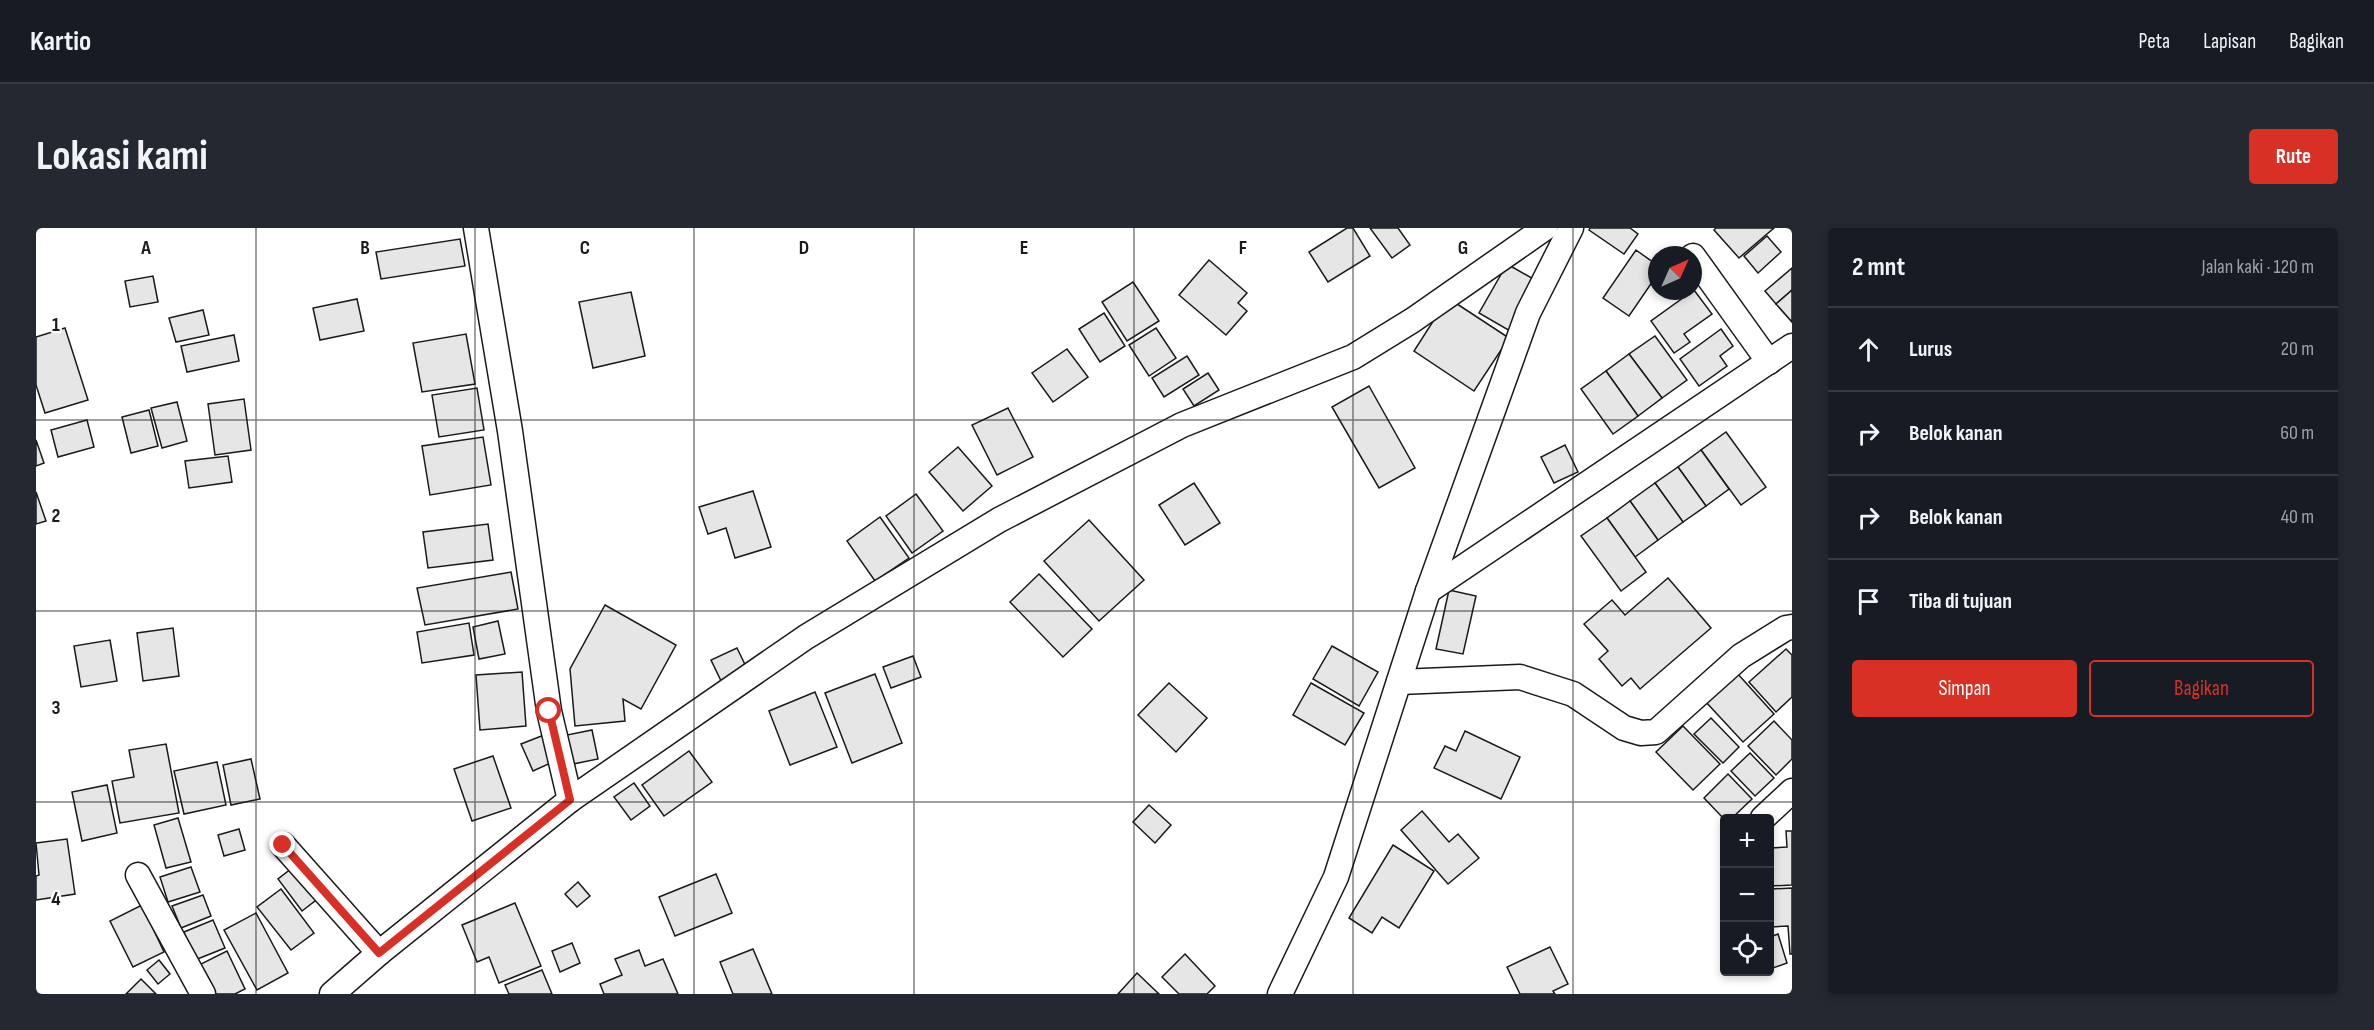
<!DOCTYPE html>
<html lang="id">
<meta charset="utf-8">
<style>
body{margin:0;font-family:"Sofia Sans Condensed",sans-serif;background:#242831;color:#f1f3f6}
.controls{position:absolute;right:18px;bottom:18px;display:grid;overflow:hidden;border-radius:6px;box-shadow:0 3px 9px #0003}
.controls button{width:54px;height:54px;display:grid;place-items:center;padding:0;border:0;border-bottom:2px solid #363941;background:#171b24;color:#f1f3f6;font:30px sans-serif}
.compass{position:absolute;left:1612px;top:18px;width:54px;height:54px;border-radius:50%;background:#171b24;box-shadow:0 3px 9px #0003;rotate:45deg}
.stop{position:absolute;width:18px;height:18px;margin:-14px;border:4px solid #d93025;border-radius:50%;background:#fff}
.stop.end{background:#d93025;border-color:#fff;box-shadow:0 2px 6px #0008}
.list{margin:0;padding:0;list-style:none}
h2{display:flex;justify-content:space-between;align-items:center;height:78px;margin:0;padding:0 24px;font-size:26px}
h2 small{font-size:20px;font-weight:400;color:#9ea1a6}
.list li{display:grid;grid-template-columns:39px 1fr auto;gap:18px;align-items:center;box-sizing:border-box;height:84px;padding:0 24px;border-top:2px solid #363941}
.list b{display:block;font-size:22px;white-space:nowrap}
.list em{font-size:20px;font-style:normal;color:#9ea1a6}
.actions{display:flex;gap:12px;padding:18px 24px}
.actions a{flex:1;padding:14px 0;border:2px solid #d93025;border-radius:6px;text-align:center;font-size:21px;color:#d93025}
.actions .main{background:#d93025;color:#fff}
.icon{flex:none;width:33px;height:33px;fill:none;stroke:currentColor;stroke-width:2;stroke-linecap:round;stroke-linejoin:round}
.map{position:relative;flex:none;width:1756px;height:766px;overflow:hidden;border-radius:6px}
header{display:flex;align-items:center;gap:36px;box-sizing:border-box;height:84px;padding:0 30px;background:#171b24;border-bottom:2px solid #363941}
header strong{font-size:28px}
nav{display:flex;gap:33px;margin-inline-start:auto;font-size:21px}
.intro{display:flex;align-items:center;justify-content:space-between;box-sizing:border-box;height:144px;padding:0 36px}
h1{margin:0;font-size:42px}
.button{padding:15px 27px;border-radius:6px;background:#d93025;color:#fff;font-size:21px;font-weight:700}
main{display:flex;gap:36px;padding:0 36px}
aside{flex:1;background:#171b24;border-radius:6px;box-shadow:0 3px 9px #0003}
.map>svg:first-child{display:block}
</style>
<header>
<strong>Kartio</strong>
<nav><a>Peta</a><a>Lapisan</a><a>Bagikan</a></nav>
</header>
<div class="intro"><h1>Lokasi kami</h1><a class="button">Rute</a></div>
<main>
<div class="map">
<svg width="1756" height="766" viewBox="0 0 1756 766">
<rect width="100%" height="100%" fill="#fff"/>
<!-- building -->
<g fill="#e6e6e6" stroke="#1a1a1a" stroke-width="1.5">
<polygon points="1311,0 1317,0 1334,28 1292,54 1273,24"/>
<polygon points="1334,0 1362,0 1374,17 1356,30"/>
<polygon points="1554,0 1594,0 1602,6 1588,26 1553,2"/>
<polygon points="1680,0 1738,0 1703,30 1678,2"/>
<polygon points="1731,8 1745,24 1722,45 1708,28"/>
<polygon points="424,11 429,38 345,51 340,24"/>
<polygon points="1600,22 1621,37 1621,47 1593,88 1567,70"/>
<polygon points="1173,32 1211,65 1202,75 1211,83 1190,107 1143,67"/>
<polygon points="1471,36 1501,53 1474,103 1443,85"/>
<polygon points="1756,40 1756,62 1740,76 1729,63"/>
<polygon points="117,48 122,74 94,79 89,53"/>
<polygon points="1097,54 1123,93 1091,113 1066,74"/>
<polygon points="1658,62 1676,86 1648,106 1654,114 1638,125 1615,93"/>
<polygon points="1756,62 1756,94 1740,76"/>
<polygon points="595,64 609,128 557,140 543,74"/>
<polygon points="1412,70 1473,110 1438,163 1378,123"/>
<polygon points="321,71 328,103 284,112 277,80"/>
<polygon points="167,82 173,107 140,114 133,90"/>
<polygon points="1068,85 1089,118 1064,134 1043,101"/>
<polygon points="29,100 52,172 9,185 0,157 0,109"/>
<polygon points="1120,100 1140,130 1113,148 1093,117"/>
<polygon points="1685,101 1697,118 1684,128 1691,138 1663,158 1644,131"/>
<polygon points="430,106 439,156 386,164 377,115"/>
<polygon points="198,107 203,133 151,144 145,118"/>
<polygon points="1619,108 1651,152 1626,170 1593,126"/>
<polygon points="1031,121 1052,149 1017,174 996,145"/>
<polygon points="1593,126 1626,170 1602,188 1570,143"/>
<polygon points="1151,128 1163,147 1128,169 1116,150"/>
<polygon points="1570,143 1602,188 1577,206 1545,161"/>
<polygon points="1172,145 1183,162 1158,178 1147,161"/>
<polygon points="1333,158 1379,240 1343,260 1296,179"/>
<polygon points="441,160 448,202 403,209 396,167"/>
<polygon points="208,171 215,222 179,227 172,176"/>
<polygon points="141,174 151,213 126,220 115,180"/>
<polygon points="972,180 997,229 961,247 936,197"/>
<polygon points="113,182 122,218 95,225 86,189"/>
<polygon points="51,192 58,219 22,229 15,202"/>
<polygon points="1690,204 1730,259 1705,277 1665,222"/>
<polygon points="447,209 455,257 394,267 386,218"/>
<polygon points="0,212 8,235 0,238"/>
<polygon points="1529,217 1542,244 1518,255 1505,229"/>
<polygon points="922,219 956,258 927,283 893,244"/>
<polygon points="1665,222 1693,261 1670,278 1642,239"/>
<polygon points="192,228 196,254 153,260 149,233"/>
<polygon points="1642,239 1670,278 1647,294 1619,255"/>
<polygon points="1158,255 1184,295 1149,317 1123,277"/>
<polygon points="1619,255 1647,294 1622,312 1594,273"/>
<polygon points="717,263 735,319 699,330 690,300 672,306 663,279"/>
<polygon points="0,264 10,293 0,296"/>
<polygon points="880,266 907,303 876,325 850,288"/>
<polygon points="1594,273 1622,312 1599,329 1571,290"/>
<polygon points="844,289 873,330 839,353 811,313"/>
<polygon points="1571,290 1610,344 1585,363 1545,308"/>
<polygon points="1053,292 1108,352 1063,393 1008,333"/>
<polygon points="452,296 457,332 392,340 387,304"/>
<polygon points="475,344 482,381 389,397 381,360"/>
<polygon points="1003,346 1056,401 1027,429 974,374"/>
<polygon points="1632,350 1675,400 1604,461 1595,450 1586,458 1563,431 1572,423 1548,396 1576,372 1589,387"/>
<polygon points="1413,362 1440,368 1427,426 1400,421"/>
<polygon points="569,377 640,417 605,481 587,471 589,493 539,498 534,441"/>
<polygon points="462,393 469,426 443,431 437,399"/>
<polygon points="433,395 438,427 386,435 381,404"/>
<polygon points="137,400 143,448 107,453 101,405"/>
<polygon points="74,412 81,453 45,459 38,418"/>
<polygon points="1296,418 1342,444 1323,478 1277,451"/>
<polygon points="701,420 714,447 688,459 675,432"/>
<polygon points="1750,421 1756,427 1756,469 1740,484 1713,454"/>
<polygon points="877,428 885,449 855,460 847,439"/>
<polygon points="486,444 490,498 444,502 440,447"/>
<polygon points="1701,445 1738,486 1707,514 1669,473"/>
<polygon points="839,446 866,515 816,535 789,465"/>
<polygon points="1133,455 1171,490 1140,524 1102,487"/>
<polygon points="1275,455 1328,485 1309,517 1257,487"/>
<polygon points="779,464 801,519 754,537 733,483"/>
<polygon points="1675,490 1703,519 1687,535 1658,506"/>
<polygon points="1738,493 1756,512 1756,531 1740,547 1712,518"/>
<polygon points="1647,498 1684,536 1657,562 1620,524"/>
<polygon points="556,502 562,531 537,536 531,507"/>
<polygon points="1429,503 1484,529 1465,571 1398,540 1409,518 1420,523"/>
<polygon points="508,507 519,533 497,543 485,516"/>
<polygon points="130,516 143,585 84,595 76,553 98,549 93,522"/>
<polygon points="653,523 676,554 628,588 606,557"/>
<polygon points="1714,525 1738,550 1719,568 1695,543"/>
<polygon points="457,528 475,580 436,593 418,541"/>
<polygon points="215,531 224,571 195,577 187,537"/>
<polygon points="181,534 190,577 148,586 138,543"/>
<polygon points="1692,546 1716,571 1696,590 1688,591 1668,570"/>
<polygon points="598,555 614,578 595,592 578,569"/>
<polygon points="71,557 81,605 46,613 36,564"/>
<polygon points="1113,577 1135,597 1119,615 1097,594"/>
<polygon points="1386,583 1413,614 1422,606 1443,630 1412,656 1365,602"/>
<polygon points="142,590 155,634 130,640 118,597"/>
<polygon points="203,601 209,622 188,628 182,607"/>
<polygon points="1750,603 1756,603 1756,657 1734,658 1734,620 1751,619"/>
<polygon points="31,611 39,666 0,672 0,648 3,647 0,615"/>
<polygon points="1357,617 1398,643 1363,700 1346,689 1336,705 1313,690"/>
<polygon points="260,637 284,669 266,683 242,651"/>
<polygon points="155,639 164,664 132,674 124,649"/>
<polygon points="680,646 696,685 639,708 623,669"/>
<polygon points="542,654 554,668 541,679 529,666"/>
<polygon points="1756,660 1756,726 1754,726 1752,698 1734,699 1734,661"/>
<polygon points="245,661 278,705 255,722 221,679"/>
<polygon points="167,667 175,688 145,700 136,678"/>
<polygon points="479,675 505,738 463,755 453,729 441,734 426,697"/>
<polygon points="106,677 128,724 97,739 74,693"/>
<polygon points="220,685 252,745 221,762 188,702"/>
<polygon points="177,692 189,720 159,732 148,704"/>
<polygon points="1742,706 1751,735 1734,741 1734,709"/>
<polygon points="536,715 544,735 524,744 516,723"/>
<polygon points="1514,719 1532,756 1517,763 1519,766 1484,766 1471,739"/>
<polygon points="717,721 736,766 697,766 684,734"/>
<polygon points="603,722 609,738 627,731 642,766 568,766 564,756 586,747 579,731"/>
<polygon points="191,723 209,761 199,766 176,766 163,737"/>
<polygon points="1149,726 1179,758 1171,766 1143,766 1126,749"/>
<polygon points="123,732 134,746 122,756 111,742"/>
<polygon points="506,742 516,766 473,766 469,757"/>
<polygon points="1101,745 1123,766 1082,766"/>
<polygon points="105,751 120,766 90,766"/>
</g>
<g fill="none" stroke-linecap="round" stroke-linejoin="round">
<defs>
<g id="minor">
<polyline points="440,0 474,203 513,483 534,572"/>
<polyline points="1657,28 1733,134"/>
<polyline points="1392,363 1756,118"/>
<polyline points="1363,454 1484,449 1537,466 1588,500 1605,505 1620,504 1705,428 1750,400 1756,399"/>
<polyline points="1727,590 1756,563"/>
<polyline points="247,617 343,725"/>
<polyline points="102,647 167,766"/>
<polyline points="296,766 343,725 534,572 770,409 963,292 1146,197 1317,129 1377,92 1509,0"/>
<polyline points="1244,766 1300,649 1392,363 1492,85 1535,0"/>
</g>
</defs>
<!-- minor casing -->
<use href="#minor" stroke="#1a1a1a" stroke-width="27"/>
<!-- minor -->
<use href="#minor" stroke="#fff" stroke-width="24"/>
</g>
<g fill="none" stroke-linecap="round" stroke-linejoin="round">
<!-- route -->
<polyline stroke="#d93025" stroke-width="8" points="247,617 343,725 534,572 513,483"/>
</g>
<!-- grid -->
<path fill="none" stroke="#1a1a1a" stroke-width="1.5" stroke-opacity="0.55" d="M220,0v766M439,0v766M658,0v766M878,0v766M1098,0v766M1317,0v766M1537,0v766M0,192h1756M0,383h1756M0,574h1756"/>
<g font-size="20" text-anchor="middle" font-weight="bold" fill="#1a1a1a" stroke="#fff" stroke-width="4.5" stroke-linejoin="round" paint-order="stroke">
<text x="110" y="26">A</text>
<text x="329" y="26">B</text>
<text x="549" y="26">C</text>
<text x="768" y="26">D</text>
<text x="988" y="26">E</text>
<text x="1207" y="26">F</text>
<text x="1427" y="26">G</text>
<text x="20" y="103">1</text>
<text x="20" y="294">2</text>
<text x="20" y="486">3</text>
<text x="20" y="677">4</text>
</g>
</svg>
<div class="controls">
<button>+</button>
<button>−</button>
<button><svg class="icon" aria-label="locate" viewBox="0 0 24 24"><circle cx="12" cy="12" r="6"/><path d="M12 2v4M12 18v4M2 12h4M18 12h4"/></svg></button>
</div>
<svg class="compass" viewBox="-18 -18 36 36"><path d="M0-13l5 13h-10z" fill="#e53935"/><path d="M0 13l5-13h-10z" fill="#9ea1a6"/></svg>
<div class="stop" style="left:513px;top:483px"></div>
<div class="stop end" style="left:247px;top:617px"></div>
</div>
<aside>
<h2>2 mnt<small>Jalan kaki · 120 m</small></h2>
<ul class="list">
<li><svg class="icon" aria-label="ahead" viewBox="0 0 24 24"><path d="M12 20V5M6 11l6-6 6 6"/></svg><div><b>Lurus</b></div><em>20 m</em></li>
<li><svg class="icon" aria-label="right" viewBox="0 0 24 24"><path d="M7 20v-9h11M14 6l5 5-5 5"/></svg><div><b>Belok kanan</b></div><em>60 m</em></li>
<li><svg class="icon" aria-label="right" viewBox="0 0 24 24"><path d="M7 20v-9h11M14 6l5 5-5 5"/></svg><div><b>Belok kanan</b></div><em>40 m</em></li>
<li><svg class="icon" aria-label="arrive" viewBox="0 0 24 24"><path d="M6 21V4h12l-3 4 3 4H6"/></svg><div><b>Tiba di tujuan</b></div></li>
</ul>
<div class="actions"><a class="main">Simpan</a><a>Bagikan</a></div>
</aside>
</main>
